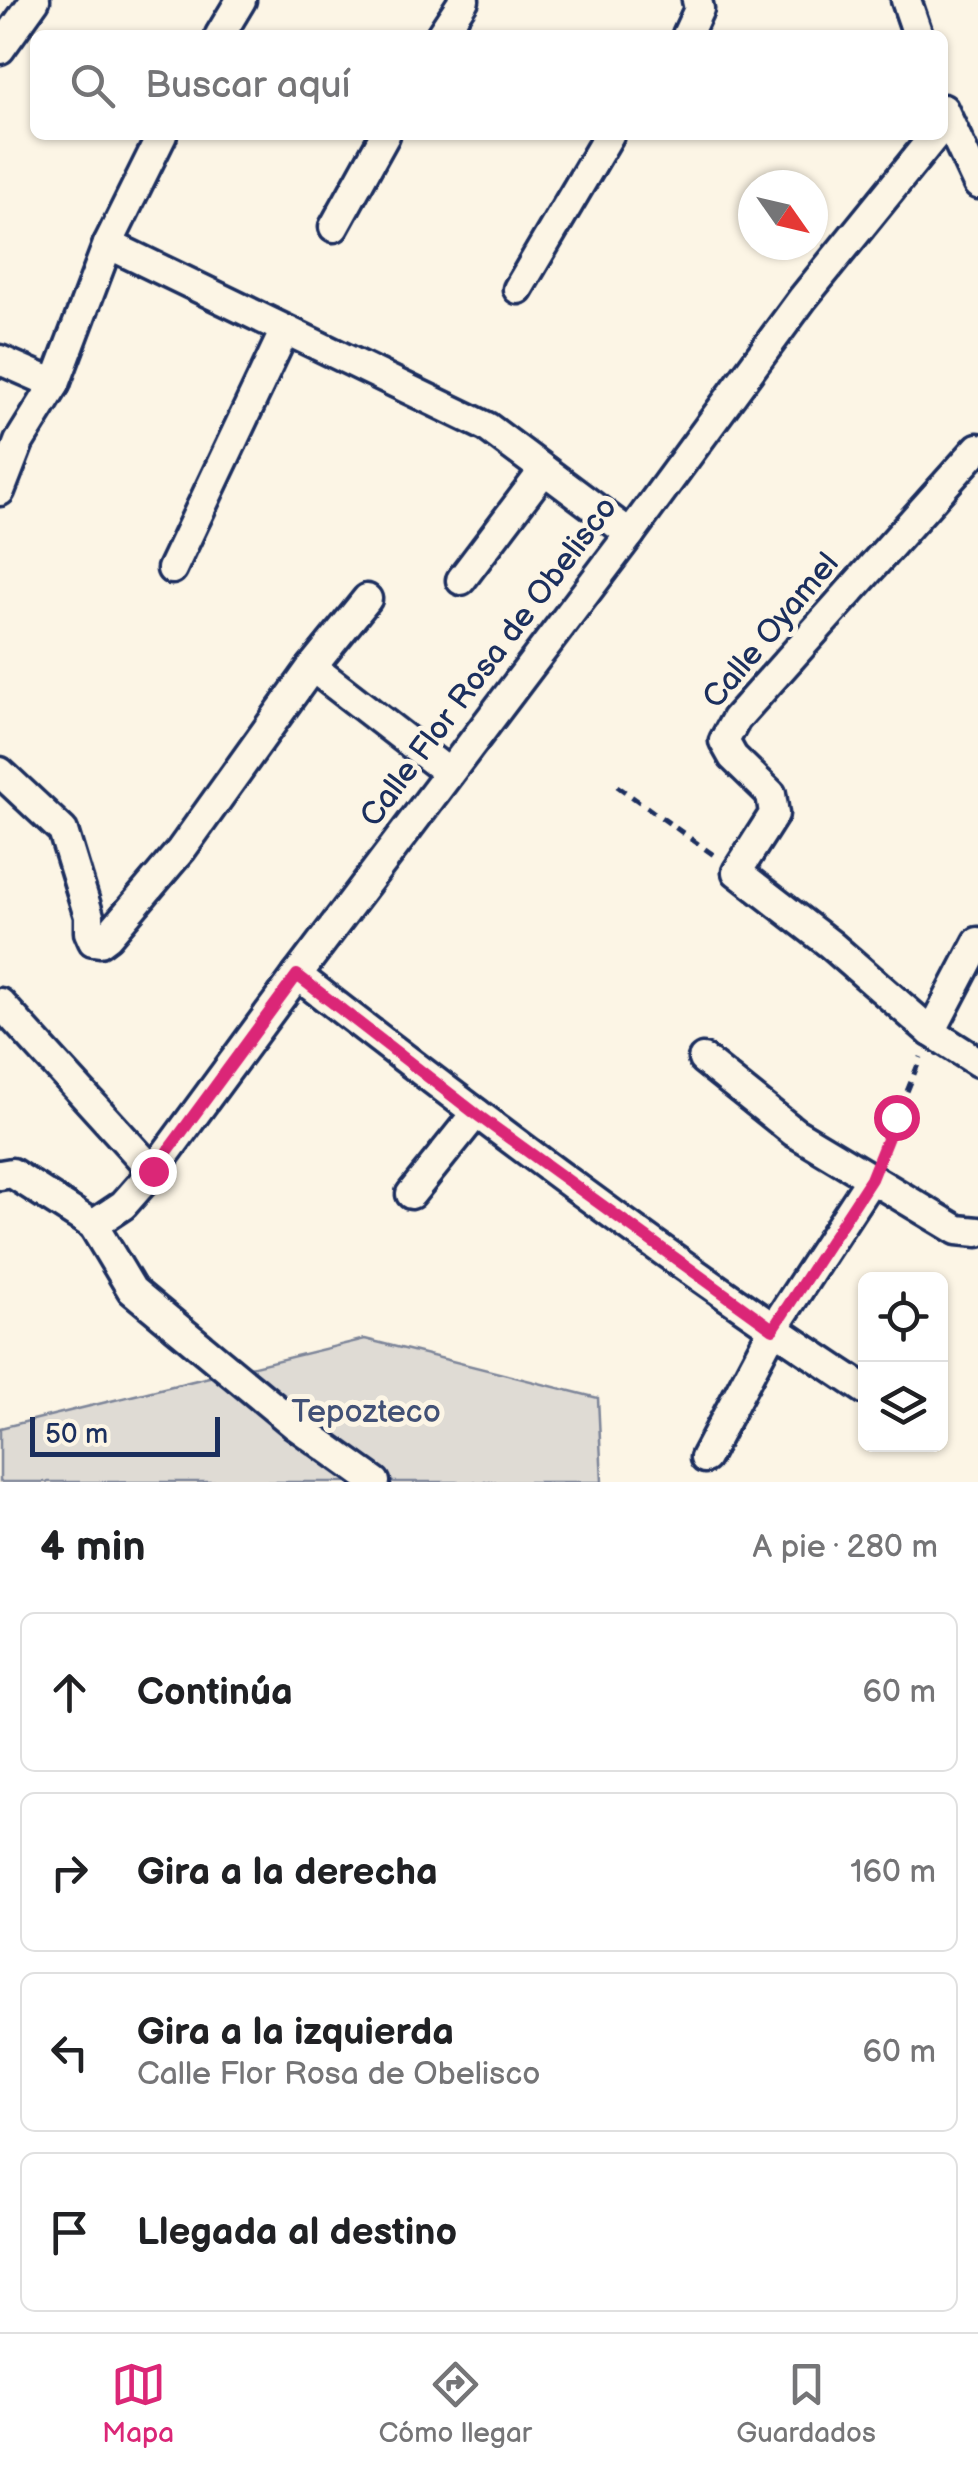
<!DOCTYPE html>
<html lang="es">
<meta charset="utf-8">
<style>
body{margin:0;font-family:"Balsamiq Sans",sans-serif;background:#f2f2f2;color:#202124}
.controls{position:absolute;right:30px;bottom:30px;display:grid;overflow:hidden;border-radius:15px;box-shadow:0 2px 8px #0004}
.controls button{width:90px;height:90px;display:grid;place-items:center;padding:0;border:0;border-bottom:2px solid #e0e0e0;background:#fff;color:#202124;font:50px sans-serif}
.compass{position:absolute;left:738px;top:170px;width:90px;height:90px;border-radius:50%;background:#fff;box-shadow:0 2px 8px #0004;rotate:124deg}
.scale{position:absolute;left:30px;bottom:25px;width:190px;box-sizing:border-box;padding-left:10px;border:5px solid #1b2f5e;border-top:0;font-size:28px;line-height:35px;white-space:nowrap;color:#1b2f5e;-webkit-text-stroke:8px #fcf5e5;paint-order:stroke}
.stop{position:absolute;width:30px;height:30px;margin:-22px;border:8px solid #db2777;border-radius:50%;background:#fff}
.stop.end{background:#db2777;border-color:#fff;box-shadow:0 2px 10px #0008}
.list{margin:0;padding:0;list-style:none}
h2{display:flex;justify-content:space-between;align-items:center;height:130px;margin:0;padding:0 40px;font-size:42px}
h2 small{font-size:32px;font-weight:400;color:#757577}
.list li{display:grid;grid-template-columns:65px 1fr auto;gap:30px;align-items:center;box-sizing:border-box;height:160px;margin:0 20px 20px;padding:0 20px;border:2px solid #e0e0e0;border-radius:15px}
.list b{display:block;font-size:38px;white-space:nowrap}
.list p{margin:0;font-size:32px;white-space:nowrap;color:#757577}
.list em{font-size:32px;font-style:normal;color:#757577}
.icon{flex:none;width:55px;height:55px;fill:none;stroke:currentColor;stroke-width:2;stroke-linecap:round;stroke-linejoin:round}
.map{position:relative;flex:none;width:978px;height:1482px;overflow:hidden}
.search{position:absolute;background:#fff;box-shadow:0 2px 8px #0004;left:30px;right:30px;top:30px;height:110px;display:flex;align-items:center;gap:25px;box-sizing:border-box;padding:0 35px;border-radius:15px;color:#757577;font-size:38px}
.sheet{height:850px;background:#fff}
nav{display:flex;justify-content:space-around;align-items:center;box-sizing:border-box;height:140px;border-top:2px solid #e0e0e0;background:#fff;font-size:28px;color:#757577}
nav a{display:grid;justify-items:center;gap:5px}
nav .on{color:#db2777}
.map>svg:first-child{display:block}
</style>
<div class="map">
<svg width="978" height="1482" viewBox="0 0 978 1482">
<rect width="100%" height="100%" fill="#fcf5e5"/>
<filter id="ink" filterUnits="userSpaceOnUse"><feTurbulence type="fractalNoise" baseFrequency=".01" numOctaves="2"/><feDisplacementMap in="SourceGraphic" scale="20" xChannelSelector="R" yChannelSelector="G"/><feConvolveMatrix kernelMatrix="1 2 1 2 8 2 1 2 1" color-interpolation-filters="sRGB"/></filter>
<g filter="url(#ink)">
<!-- green -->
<polygon fill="#dfdbd4" stroke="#7d8599" stroke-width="2.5" points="365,1339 598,1398 602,1482 0,1482 0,1428"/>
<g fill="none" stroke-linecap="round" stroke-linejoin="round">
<defs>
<g id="minor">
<polyline points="906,0 918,35"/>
<polyline points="220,35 241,0"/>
<polyline points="441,35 464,0"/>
<polyline points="687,35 699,9 697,0"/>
<polyline points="0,49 35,0"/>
<polyline points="943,109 978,184"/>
<polyline points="334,227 385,135"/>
<polyline points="108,244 487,427 630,534"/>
<polyline points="518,289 609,135"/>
<polyline points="0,360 55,384"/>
<polyline points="978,448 736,719 724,741 733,757 771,794 774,814 737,872 830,944 931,1032 978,1062"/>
<polyline points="0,491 19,442 55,384 108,244 162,135"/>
<polyline points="172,569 285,330"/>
<polyline points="461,580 544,470"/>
<polyline points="312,667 449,773"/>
<polyline points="0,772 63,831 89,916 89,932 93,941 100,942 108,936 181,850 312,667 367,599"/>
<path d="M297,975c185,144 372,286 569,415"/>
<polyline points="0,1003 153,1171"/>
<polyline points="931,1032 978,942"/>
<polyline points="703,1059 794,1132 957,1230 978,1232"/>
<polyline points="0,1175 12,1173 93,1225 132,1290 294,1424 375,1482"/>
<polyline points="411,1194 476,1113"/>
<polyline points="93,1225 123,1205 153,1171 297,975 630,534 803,298 935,135"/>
<polyline points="705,1458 773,1329 871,1179"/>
</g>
</defs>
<!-- minor casing -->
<use href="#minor" stroke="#1b2f5e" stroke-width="35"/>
<!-- path -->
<g stroke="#1b2f5e" stroke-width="5" stroke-dasharray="10 8" stroke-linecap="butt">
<polyline points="617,786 718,858"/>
<polyline points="880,1158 921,1057"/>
</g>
<!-- minor -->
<use href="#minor" stroke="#fcf5e5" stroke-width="28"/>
</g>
</g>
<g fill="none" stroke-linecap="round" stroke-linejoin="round" filter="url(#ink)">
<!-- route -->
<polyline stroke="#db2777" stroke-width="12" points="153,1171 297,975 476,1114 773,1329 871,1179 896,1117"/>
</g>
<g text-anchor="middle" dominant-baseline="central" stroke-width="10" stroke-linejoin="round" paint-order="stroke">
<!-- street labels -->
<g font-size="32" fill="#1b2f5e" stroke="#fcf5e5">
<text transform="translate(771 631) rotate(-50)">Calle Oyamel</text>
<text transform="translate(489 662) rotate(-53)">Calle Flor Rosa de Obelisco</text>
</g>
<!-- park labels -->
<g font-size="32" fill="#425176" stroke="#fcf5e5">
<text x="366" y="1412">Tepozteco</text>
</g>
</g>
</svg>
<div class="controls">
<button><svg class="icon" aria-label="locate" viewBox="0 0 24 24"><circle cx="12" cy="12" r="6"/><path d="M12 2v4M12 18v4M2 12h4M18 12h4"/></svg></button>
<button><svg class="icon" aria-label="layers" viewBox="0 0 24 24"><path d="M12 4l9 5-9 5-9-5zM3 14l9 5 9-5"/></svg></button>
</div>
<svg class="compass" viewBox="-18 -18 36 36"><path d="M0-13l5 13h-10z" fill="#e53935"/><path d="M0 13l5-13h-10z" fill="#757577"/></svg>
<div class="scale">50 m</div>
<div class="stop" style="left:896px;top:1117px"></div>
<div class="stop end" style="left:153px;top:1171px"></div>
<div class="search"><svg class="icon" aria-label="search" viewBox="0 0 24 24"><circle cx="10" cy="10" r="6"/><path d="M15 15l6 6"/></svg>Buscar aquí</div>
</div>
<section class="sheet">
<h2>4 min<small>A pie · 280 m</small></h2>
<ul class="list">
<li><svg class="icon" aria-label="ahead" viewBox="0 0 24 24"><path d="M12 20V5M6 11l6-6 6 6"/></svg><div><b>Continúa</b></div><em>60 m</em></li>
<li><svg class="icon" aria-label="right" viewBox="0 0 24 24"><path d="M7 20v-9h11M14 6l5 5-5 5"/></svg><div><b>Gira a la derecha</b></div><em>160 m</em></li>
<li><svg class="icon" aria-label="left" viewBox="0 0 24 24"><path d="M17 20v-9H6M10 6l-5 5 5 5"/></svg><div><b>Gira a la izquierda</b><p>Calle Flor Rosa de Obelisco</p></div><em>60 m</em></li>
<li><svg class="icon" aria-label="arrive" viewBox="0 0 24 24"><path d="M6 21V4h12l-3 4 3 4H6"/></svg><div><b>Llegada al destino</b></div></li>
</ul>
</section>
<nav>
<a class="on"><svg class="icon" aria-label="map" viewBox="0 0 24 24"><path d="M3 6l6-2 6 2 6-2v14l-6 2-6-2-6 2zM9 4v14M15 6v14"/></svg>Mapa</a>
<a><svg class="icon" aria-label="directions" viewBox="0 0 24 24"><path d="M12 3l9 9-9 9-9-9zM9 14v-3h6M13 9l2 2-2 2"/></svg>Cómo llegar</a>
<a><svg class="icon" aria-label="saved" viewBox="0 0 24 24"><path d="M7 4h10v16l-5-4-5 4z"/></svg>Guardados</a>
</nav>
